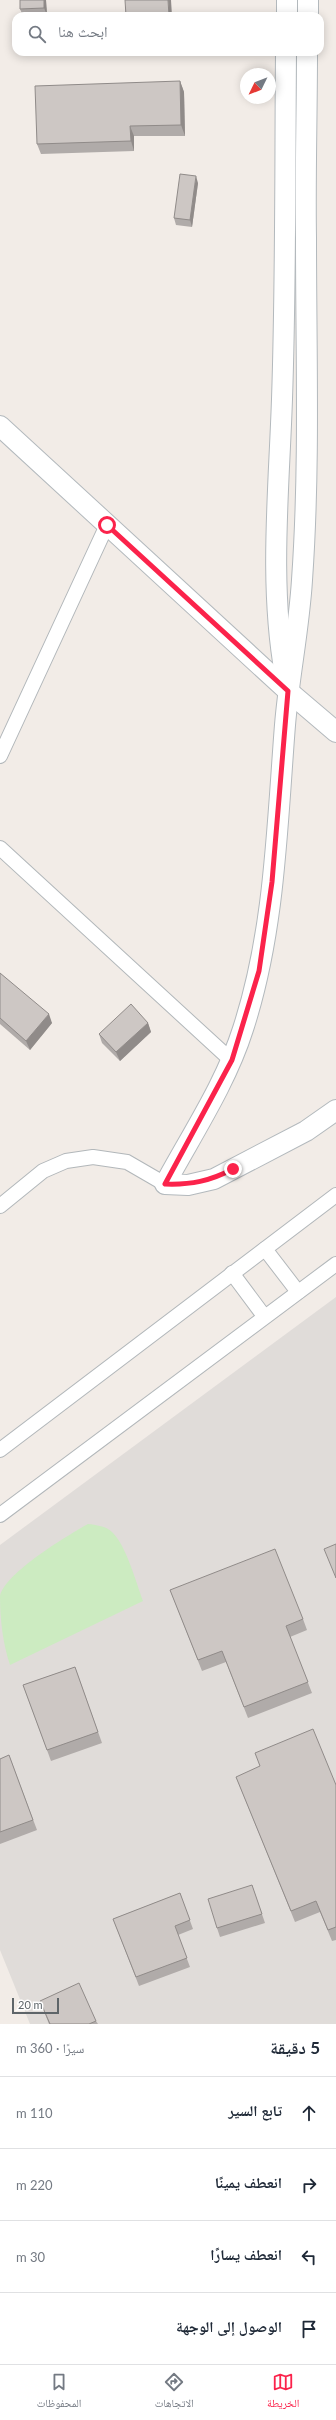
<!DOCTYPE html>
<html lang="ar">
<meta charset="utf-8">
<style>
body{margin:0;font-family:Lato,"Noto Naskh Arabic",sans-serif;background:#f2f2f3;color:#1f2937;direction:rtl}
.compass{position:absolute;left:240px;top:68px;width:36px;height:36px;border-radius:50%;background:#fff;box-shadow:0 2px 10px #0003;rotate:227deg}
.scale{position:absolute;left:12px;bottom:10px;width:47px;box-sizing:border-box;padding-left:4px;border:2px solid #5e6569;border-top:0;font-size:11px;line-height:14px;white-space:nowrap;color:#5e6569;-webkit-text-stroke:3px #fff;paint-order:stroke}
.stop{position:absolute;width:12px;height:12px;margin:-9px;border:3px solid #fb234b;border-radius:50%;background:#fff}
.stop.end{background:#fb234b;border-color:#fff;box-shadow:0 1px 4px #0008}
.list{margin:0;padding:0;list-style:none}
h2{display:flex;justify-content:space-between;align-items:center;height:52px;margin:0;padding:0 16px;font-size:17px}
h2 small{font-size:13px;font-weight:400;color:#747a83}
.list li{display:grid;grid-template-columns:26px 1fr auto;gap:12px;align-items:center;box-sizing:border-box;height:72px;padding:0 16px;border-top:1px solid #e0e1e3}
.list b{display:block;font-size:15px;white-space:nowrap}
.list em{font-size:13px;font-style:normal;color:#747a83}
.icon{flex:none;width:22px;height:22px;fill:none;stroke:currentColor;stroke-width:2;stroke-linecap:round;stroke-linejoin:round}
.map{position:relative;flex:none;width:336px;height:2024px;overflow:hidden;direction:ltr}
.search{position:absolute;background:#fff;box-shadow:0 2px 10px #0003;left:12px;right:12px;top:12px;height:44px;display:flex;align-items:center;gap:10px;box-sizing:border-box;padding:0 14px;border-radius:12px;color:#747a83;font-size:15px}
.sheet{height:340px;background:#fff}
nav{display:flex;justify-content:space-around;align-items:center;box-sizing:border-box;height:56px;border-top:1px solid #e0e1e3;background:#fff;font-size:11px;color:#747a83}
nav a{display:grid;justify-items:center;gap:2px}
nav .on{color:#fb234b}
.map>svg:first-child{display:block}
</style>
<div class="map">
<svg width="336" height="2024" viewBox="0 0 336 2024">
<rect width="100%" height="100%" fill="#f2ece7"/>
<!-- industrial -->
<polygon fill="#e0dcd9" points="336,1297 336,2024 30,2024 0,1950 0,1545"/>
<!-- green -->
<path fill="#ccebc1" d="M88,1524c8,1 18,2 24,8 14,13 24,50 31,69l-133,64c-7,-21 -10,-45 -10,-69 5,-23 68,-61 88,-72z"/>
<g fill="none" stroke-linecap="round" stroke-linejoin="round">
<defs>
<g id="street">
<polyline points="0,756 107,525"/>
<polyline points="0,848 232,1061"/>
<polyline points="0,1206 43,1171 66,1161 93,1157 127,1162 165,1184"/>
<polyline points="265,1249 298,1292"/>
<polyline points="232,1273 264,1316"/>
<polyline points="0,1450 336,1195"/>
<polyline points="0,1515 336,1264"/>
</g>
<g id="secondary">
<polyline points="287,16 287,0"/>
<polyline points="308,16 308,0"/>
<path d="M307,52c0,62 -2,124 -1,186 0,114 4,228 -4,342 -3,49 -13,96 -17,145 -8,101 -10,206 -42,304 -17,54 -51,105 -78,155l23,1 26,-6 92,-48 30,-21"/>
<polyline points="0,426 288,691 336,732"/>
<path d="M285,674c-16,-90 -6,-184 -3,-275 4,-116 3,-231 4,-347"/>
</g>
</defs>
<!-- street casing -->
<use href="#street" stroke="#b2b7ba" stroke-width="16"/>
<!-- secondary casing -->
<use href="#secondary" stroke="#b3b9bd" stroke-width="22"/>
<!-- street -->
<use href="#street" stroke="#fff" stroke-width="14"/>
<!-- secondary -->
<use href="#secondary" stroke="#fff" stroke-width="20"/>
</g>
<!-- wall -->
<g fill="#b0aba9">
<polygon points="46,0 47,15 23,16 20,9"/>
<polygon points="180,81 184,92 185,136 134,136 134,151 41,154 37,144"/>
<polygon points="198,183 192,227 176,225 174,218"/>
<polygon points="0,973 52,1023 30,1050 0,1024"/>
<polygon points="148,1023 151,1032 120,1061 102,1043 99,1034"/>
<polygon points="170,1590 303,1619 307,1630 290,1637 312,1693 248,1718 226,1662 202,1671"/>
<polygon points="75,1667 102,1743 51,1761 23,1685"/>
<polygon points="9,1755 37,1830 0,1844 0,1759"/>
<polygon points="236,1777 336,1785 336,1940 332,1941 320,1912 295,1922"/>
<polygon points="252,1885 265,1923 220,1937 217,1928"/>
<polygon points="180,1893 193,1929 178,1935 190,1967 139,1986 113,1919"/>
<polygon points="40,2001 96,2021 98,2024 49,2024"/>
</g>
<!-- shaded-wall -->
<g fill="#908b89">
<polygon points="44,0 46,0 47,15 44,8"/>
<polygon points="168,0 171,0 172,16 169,16"/>
<polygon points="180,81 184,92 185,136 181,125"/>
<polygon points="130,126 134,136 134,151 131,141"/>
<polygon points="196,176 198,183 192,227 190,220"/>
<polygon points="49,1014 52,1023 30,1050 26,1041"/>
<polygon points="148,1023 151,1032 120,1061 116,1052"/>
</g>
<!-- building -->
<g fill="#cdc7c4" stroke="#908b89">
<polygon points="20,0 44,0 44,8 20,9"/>
<polygon points="125,0 168,0 169,16 126,16"/>
<polygon points="180,81 181,125 130,126 131,141 37,144 35,86"/>
<polygon points="180,174 196,176 190,220 174,218"/>
<polygon points="0,973 49,1014 26,1041 0,1018"/>
<polygon points="131,1004 148,1023 116,1052 99,1034"/>
<polygon points="336,1544 336,1578 324,1549"/>
<polygon points="275,1549 303,1619 286,1626 308,1682 244,1707 222,1651 198,1660 170,1590"/>
<polygon points="75,1667 98,1732 47,1750 23,1685"/>
<polygon points="313,1729 336,1785 336,1927 328,1930 316,1901 291,1911 236,1777 260,1766 255,1753"/>
<polygon points="9,1755 33,1820 0,1832 0,1759"/>
<polygon points="252,1885 262,1914 217,1928 208,1899"/>
<polygon points="180,1893 190,1920 175,1926 187,1958 136,1977 113,1919"/>
<polygon points="79,1983 96,2021 89,2024 50,2024 40,2001"/>
</g>
<g fill="none" stroke-linecap="round" stroke-linejoin="round">
<!-- route -->
<path stroke="#fb234b" stroke-width="5" d="M107,525l181,166 -16,191 -13,89 -27,89 -67,124c26,1 45,-3 68,-15"/>
</g>
</svg>
<svg class="compass" viewBox="-18 -18 36 36"><path d="M0-13l5 13h-10z" fill="#e53935"/><path d="M0 13l5-13h-10z" fill="#747a83"/></svg>
<div class="scale">20 m</div>
<div class="stop" style="left:107px;top:525px"></div>
<div class="stop end" style="left:233px;top:1169px"></div>
<div class="search"><svg class="icon" aria-label="search" viewBox="0 0 24 24"><circle cx="10" cy="10" r="6"/><path d="M15 15l6 6"/></svg>ابحث هنا</div>
</div>
<section class="sheet">
<h2>5 دقيقة<small>سيرًا · 360 m</small></h2>
<ul class="list">
<li><svg class="icon" aria-label="ahead" viewBox="0 0 24 24"><path d="M12 20V5M6 11l6-6 6 6"/></svg><div><b>تابع السير</b></div><em>110 m</em></li>
<li><svg class="icon" aria-label="right" viewBox="0 0 24 24"><path d="M7 20v-9h11M14 6l5 5-5 5"/></svg><div><b>انعطف يمينًا</b></div><em>220 m</em></li>
<li><svg class="icon" aria-label="left" viewBox="0 0 24 24"><path d="M17 20v-9H6M10 6l-5 5 5 5"/></svg><div><b>انعطف يسارًا</b></div><em>30 m</em></li>
<li><svg class="icon" aria-label="arrive" viewBox="0 0 24 24"><path d="M6 21V4h12l-3 4 3 4H6"/></svg><div><b>الوصول إلى الوجهة</b></div></li>
</ul>
</section>
<nav>
<a class="on"><svg class="icon" aria-label="map" viewBox="0 0 24 24"><path d="M3 6l6-2 6 2 6-2v14l-6 2-6-2-6 2zM9 4v14M15 6v14"/></svg>الخريطة</a>
<a><svg class="icon" aria-label="directions" viewBox="0 0 24 24"><path d="M12 3l9 9-9 9-9-9zM9 14v-3h6M13 9l2 2-2 2"/></svg>الاتجاهات</a>
<a><svg class="icon" aria-label="saved" viewBox="0 0 24 24"><path d="M7 4h10v16l-5-4-5 4z"/></svg>المحفوظات</a>
</nav>
